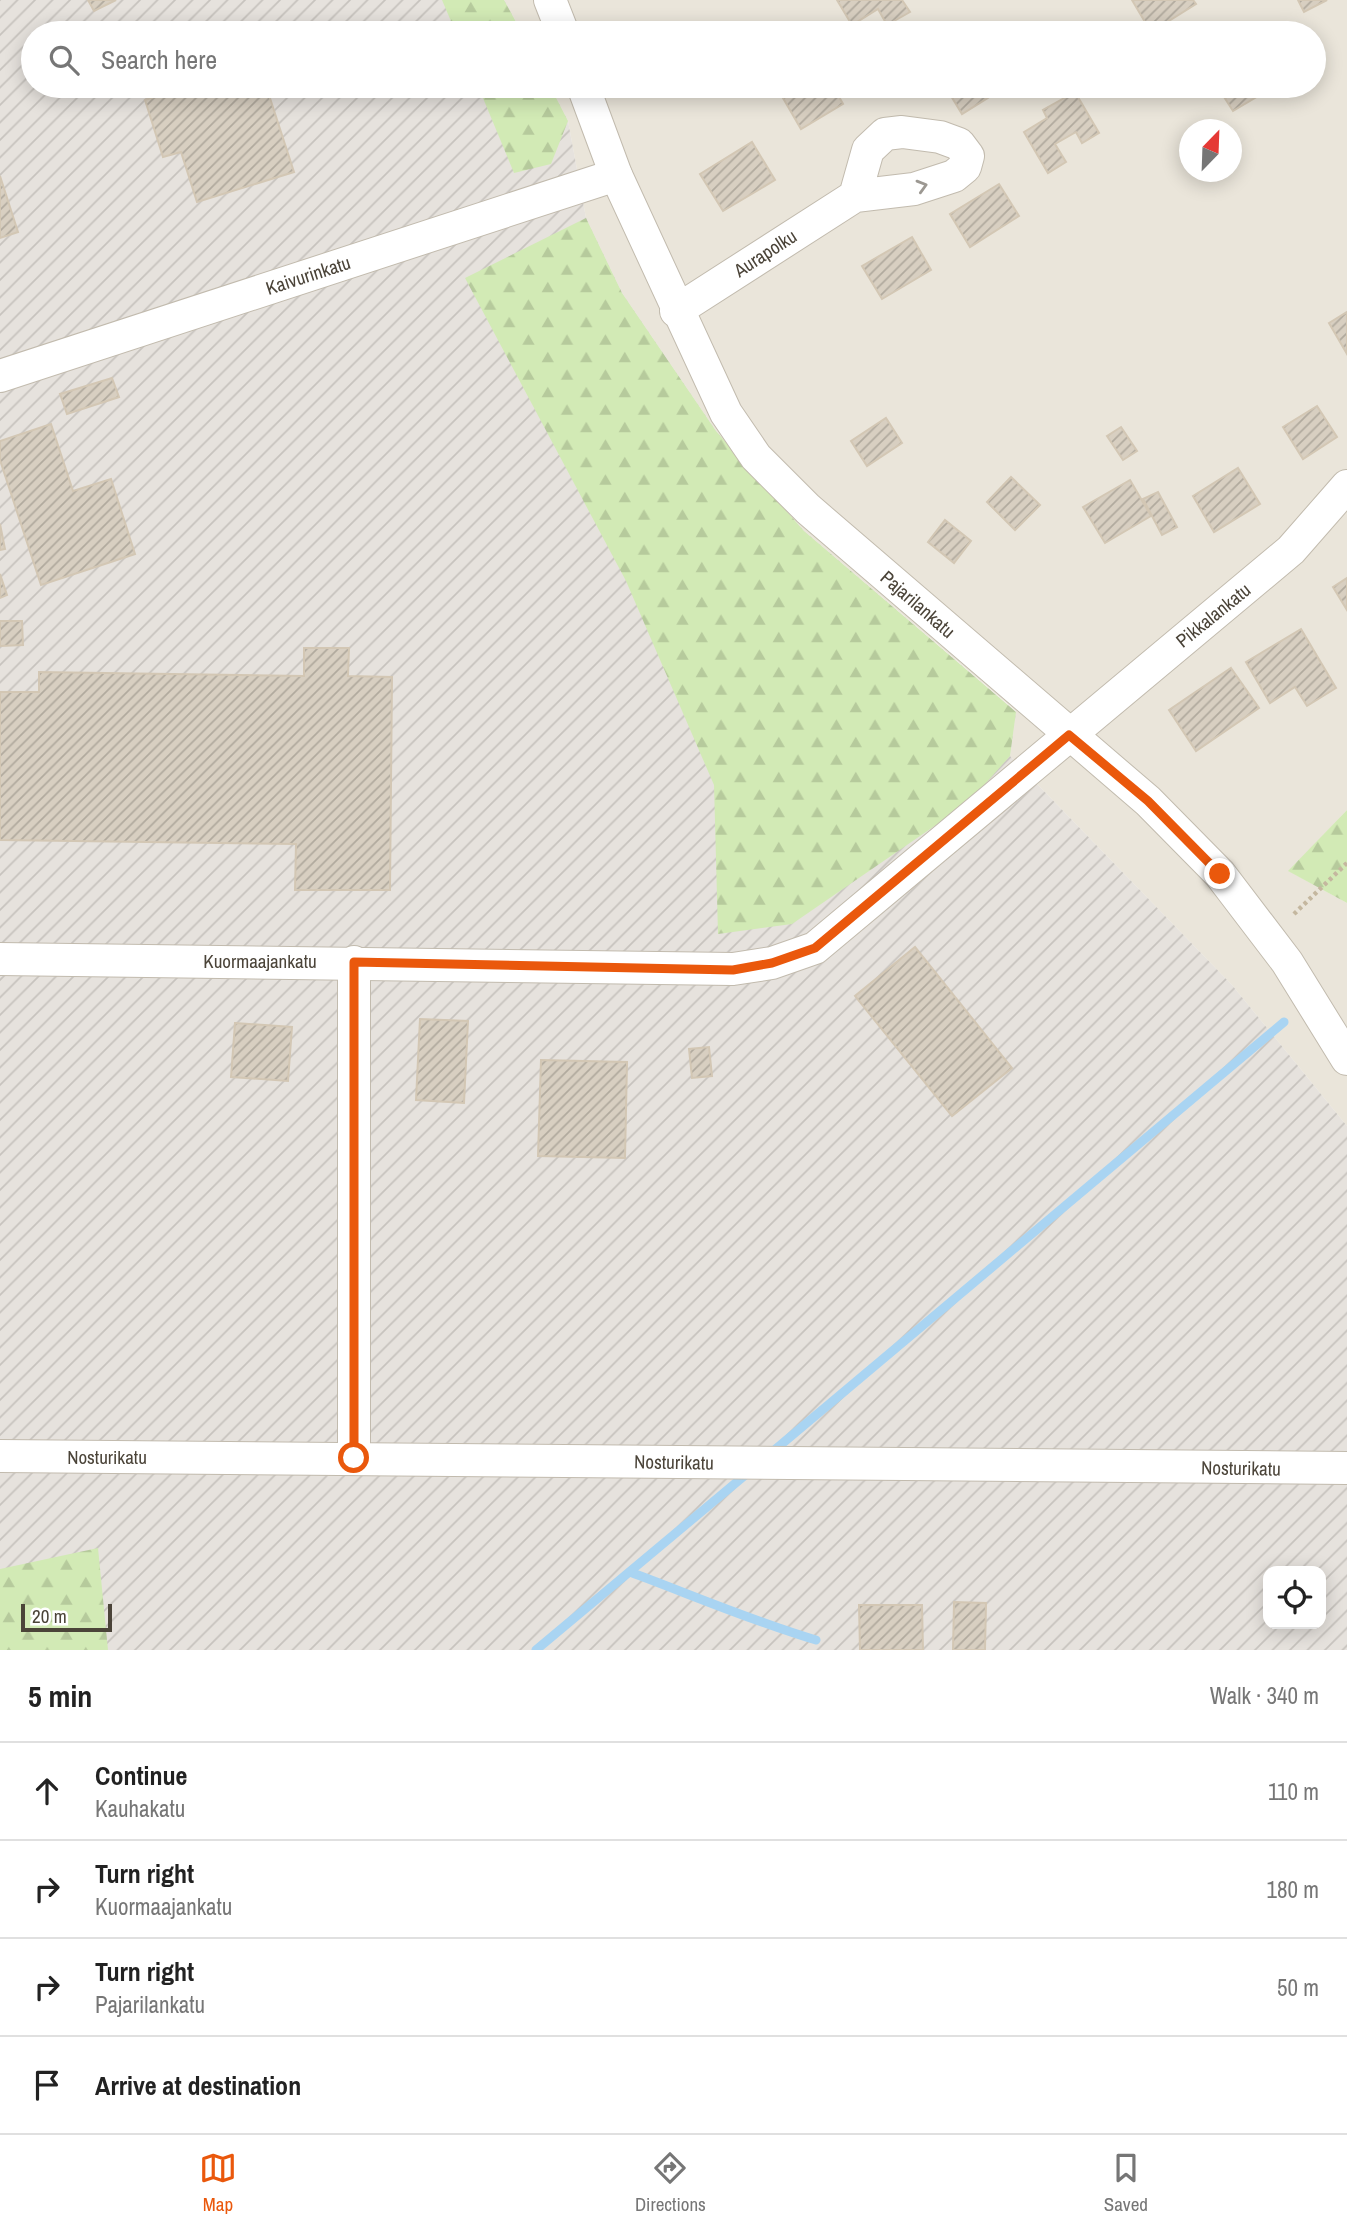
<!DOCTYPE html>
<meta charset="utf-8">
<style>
body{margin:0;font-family:"Archivo Narrow",sans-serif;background:#f2f2f2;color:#222}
.controls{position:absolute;right:21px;bottom:21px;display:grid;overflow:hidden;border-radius:14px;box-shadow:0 4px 18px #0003}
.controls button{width:63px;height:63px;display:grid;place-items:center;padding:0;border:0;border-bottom:2px solid #e0e0e0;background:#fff;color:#222;font:35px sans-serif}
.compass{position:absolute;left:1179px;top:119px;width:63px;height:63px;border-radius:50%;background:#fff;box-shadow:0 4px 18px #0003;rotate:23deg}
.scale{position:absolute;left:21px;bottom:18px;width:91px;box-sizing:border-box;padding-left:7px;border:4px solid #4b4439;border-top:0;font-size:19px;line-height:24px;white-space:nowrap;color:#4b4439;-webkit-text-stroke:5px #fff;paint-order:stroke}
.stop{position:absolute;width:21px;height:21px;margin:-16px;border:5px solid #ea580c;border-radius:50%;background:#fff}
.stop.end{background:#ea580c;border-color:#fff;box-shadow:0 2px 7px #0008}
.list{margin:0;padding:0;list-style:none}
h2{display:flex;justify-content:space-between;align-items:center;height:91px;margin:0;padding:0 28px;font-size:30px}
h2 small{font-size:23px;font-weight:400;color:#767676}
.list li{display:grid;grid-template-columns:46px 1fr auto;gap:21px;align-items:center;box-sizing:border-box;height:98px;padding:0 28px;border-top:2px solid #e0e0e0}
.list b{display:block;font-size:26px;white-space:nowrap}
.list p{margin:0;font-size:23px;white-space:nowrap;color:#767676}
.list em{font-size:23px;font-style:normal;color:#767676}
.icon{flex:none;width:38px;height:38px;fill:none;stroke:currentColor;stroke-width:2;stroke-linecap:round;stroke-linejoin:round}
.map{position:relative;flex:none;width:1347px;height:1650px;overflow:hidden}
.search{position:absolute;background:#fff;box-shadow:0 4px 18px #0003;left:21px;right:21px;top:21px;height:77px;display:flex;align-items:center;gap:18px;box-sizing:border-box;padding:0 24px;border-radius:38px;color:#767676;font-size:26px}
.sheet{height:483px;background:#fff}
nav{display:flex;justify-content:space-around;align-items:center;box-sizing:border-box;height:98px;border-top:2px solid #e0e0e0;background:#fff;font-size:19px;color:#767676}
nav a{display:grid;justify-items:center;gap:4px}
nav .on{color:#ea580c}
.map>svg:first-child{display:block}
</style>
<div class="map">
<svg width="1347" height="1650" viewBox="0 0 1347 1650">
<defs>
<pattern id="industrial-furrows" width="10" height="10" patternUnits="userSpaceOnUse" patternTransform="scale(1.75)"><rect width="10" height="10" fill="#e6e2dd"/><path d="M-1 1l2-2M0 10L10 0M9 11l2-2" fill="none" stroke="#c7c3be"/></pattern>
<pattern id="forest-firs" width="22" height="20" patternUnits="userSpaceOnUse" patternTransform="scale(1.75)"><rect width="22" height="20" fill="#d2eab5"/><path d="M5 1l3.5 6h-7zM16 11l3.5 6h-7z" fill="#b6ca9c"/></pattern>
<pattern id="building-hatch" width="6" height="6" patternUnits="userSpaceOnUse" patternTransform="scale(1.75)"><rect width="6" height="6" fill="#d8cfc1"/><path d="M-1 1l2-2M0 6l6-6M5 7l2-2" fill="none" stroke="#b1aa9e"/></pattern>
</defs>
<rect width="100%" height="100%" fill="#f6f3ec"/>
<!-- residential -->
<path fill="#eae5da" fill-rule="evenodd" d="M504,0h843v810l-58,61 58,32v223l-115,-141 -222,-229 6,-45 -212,-180 -88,-100 -94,-138 -36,-75 -18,-97 -18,-35h764v-53h-792zM1190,130h42v42h-42z"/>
<!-- industrial -->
<path fill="url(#industrial-furrows)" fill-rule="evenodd" d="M0,0h504l18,33h-489v53h517l18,35 18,97 36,75 94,138 88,100 212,181 -6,44 222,229 115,141v524h-1347zM1268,1571h53v53h-53z"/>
<!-- forest -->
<g fill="url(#forest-firs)">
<polygon points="442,0 504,0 522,33 456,33"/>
<polygon points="478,86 550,86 568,121 551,164 514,173"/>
<polygon points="586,218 622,293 716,431 804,531 1016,712 1010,756 968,803 792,924 718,934 714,785 626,581 465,278"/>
<polygon points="1347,810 1347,903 1288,871"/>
<polygon points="98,1548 108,1650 0,1650 0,1569"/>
</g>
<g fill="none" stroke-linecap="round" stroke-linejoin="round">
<!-- stream -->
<g stroke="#a9d4f2" stroke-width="9">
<polyline points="771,1453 1284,1022"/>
<path d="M630,1572c62,23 122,49 186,68"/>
<polyline points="536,1650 750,1471"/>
</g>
</g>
<!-- building -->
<g fill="url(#building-hatch)" stroke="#d3c7b4" stroke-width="2">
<polygon points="88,0 116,0 94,11"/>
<polygon points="837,0 902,0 910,12 887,25 878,9 852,25"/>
<polygon points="1132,0 1193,0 1196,4 1151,32"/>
<polygon points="1298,0 1327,0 1304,12"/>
<polygon points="187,86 286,86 268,92 294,172 197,202 181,152 163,157 145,100"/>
<polygon points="776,86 833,86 843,104 801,129"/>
<polygon points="945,86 1007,86 962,114"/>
<polygon points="1116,86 1136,86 1124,95"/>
<polygon points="1217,86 1275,86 1233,111"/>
<polygon points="1075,92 1099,133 1082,143 1076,132 1055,144 1066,162 1048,173 1024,132 1047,118 1043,110"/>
<polygon points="752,142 775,180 723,211 700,174"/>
<polygon points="0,176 18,232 0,238"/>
<polygon points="999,184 1019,216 970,247 950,214"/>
<polygon points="912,237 931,270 882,299 862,266"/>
<polygon points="1347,312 1347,354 1329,323"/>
<polygon points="112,378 119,397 67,414 60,394"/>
<polygon points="1317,406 1337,437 1303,459 1283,427"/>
<polygon points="886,418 902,443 867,466 851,441"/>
<polygon points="51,424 73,491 111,479 135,554 41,585 0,460 0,441"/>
<polygon points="1121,427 1137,451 1123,460 1107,436"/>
<polygon points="1238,468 1260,504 1214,532 1193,496"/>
<polygon points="1011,477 1040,505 1015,530 987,502"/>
<polygon points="1130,480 1151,516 1105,543 1083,507"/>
<polygon points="1158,492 1177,527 1162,535 1143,499"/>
<polygon points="945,520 971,541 954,563 928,542"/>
<polygon points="0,524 5,549 0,550"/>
<polygon points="0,574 7,595 0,598"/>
<polygon points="1347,578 1347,610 1333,587"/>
<polygon points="0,621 22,621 23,645 0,646"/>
<polygon points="1301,629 1336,688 1307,706 1295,687 1270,703 1246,662"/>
<polygon points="304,648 349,648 348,676 392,677 390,890 295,890 296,844 0,840 0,692 39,692 39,672 304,676"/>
<polygon points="1231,668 1259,708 1196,751 1169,710"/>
<polygon points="915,947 1012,1068 952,1116 855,996"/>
<polygon points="420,1019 468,1021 464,1103 416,1100"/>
<polygon points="235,1023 292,1027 288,1081 231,1077"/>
<polygon points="709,1047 712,1076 692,1078 689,1049"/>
<polygon points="541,1060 627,1062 625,1158 538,1156"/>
<polygon points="954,1602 986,1603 985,1650 953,1650"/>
<polygon points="859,1605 922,1605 923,1650 860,1650"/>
</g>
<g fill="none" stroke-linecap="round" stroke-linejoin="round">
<defs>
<g id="minor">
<polyline points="550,0 563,33"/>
<polyline points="583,86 616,175 726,413 756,457 808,509 1148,801 1220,874 1287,962 1347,1059"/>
<polyline points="676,311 855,196 914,189 954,176 965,167 968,156 959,144 940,137 902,132 885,134 868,150 855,196"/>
<polyline points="0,376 616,175"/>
<polyline points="0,959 733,969 772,963 815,948 1291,550 1347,486"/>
<polyline points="0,1456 1347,1468"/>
<polyline points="354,1458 354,962"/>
</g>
</defs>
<!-- minor casing -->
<use href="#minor" stroke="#c2bbae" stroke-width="34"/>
<!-- path -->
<polyline stroke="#c4b79f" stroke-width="4.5" stroke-dasharray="3.5 3.5" stroke-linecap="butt" points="1294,914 1347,863"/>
<!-- minor -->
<use href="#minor" stroke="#fff" stroke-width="32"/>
</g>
<!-- one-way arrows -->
<defs><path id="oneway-chevron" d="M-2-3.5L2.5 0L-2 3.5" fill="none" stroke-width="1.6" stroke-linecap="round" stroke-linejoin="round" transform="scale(1.75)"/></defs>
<use stroke="#9c9892" href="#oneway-chevron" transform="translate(922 186) rotate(-16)"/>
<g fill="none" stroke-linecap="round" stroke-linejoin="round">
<!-- route -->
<polyline stroke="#ea580c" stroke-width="9" points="354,1458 354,962 733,970 772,963 815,948 1069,735 1148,801 1220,874"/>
</g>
<g text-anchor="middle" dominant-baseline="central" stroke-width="7" stroke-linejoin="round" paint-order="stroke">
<!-- street labels -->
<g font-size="19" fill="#4b4439" stroke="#fff">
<text transform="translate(765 253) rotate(-33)">Aurapolku</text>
<text transform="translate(308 275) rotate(-18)">Kaivurinkatu</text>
<text transform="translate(918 604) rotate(41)">Pajarilankatu</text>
<text transform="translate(1213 615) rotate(-39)">Pikkalankatu</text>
<text x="260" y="961">Kuormaajankatu</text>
<text x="107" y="1457">Nosturikatu</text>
<text transform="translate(674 1462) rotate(1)">Nosturikatu</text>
<text transform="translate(1241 1468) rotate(1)">Nosturikatu</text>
</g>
</g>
</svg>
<div class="controls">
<button><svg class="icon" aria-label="locate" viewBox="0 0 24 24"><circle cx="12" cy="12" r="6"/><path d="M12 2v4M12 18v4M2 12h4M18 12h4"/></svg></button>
</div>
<svg class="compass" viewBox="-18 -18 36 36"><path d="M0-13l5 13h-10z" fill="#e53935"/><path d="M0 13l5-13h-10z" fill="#767676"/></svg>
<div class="scale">20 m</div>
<div class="stop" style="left:354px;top:1458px"></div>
<div class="stop end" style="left:1220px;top:874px"></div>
<div class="search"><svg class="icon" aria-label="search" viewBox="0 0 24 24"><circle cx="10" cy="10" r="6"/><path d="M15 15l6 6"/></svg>Search here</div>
</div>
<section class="sheet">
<h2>5 min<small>Walk · 340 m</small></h2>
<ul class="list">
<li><svg class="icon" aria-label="ahead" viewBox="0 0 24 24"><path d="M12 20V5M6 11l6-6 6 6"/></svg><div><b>Continue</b><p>Kauhakatu</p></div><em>110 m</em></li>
<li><svg class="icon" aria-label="right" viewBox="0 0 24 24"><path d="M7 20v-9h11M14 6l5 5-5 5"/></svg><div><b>Turn right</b><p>Kuormaajankatu</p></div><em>180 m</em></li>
<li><svg class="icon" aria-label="right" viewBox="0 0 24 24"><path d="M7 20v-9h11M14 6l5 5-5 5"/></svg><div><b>Turn right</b><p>Pajarilankatu</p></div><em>50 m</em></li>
<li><svg class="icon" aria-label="arrive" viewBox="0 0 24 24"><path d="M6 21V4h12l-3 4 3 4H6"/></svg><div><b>Arrive at destination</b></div></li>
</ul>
</section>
<nav>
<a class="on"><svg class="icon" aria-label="map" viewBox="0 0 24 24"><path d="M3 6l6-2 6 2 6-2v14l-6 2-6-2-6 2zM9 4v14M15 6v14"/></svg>Map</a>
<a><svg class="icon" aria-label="directions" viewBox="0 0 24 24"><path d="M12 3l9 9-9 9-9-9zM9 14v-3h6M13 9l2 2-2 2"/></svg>Directions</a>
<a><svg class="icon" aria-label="saved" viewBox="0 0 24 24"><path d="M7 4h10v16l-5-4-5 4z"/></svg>Saved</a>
</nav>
